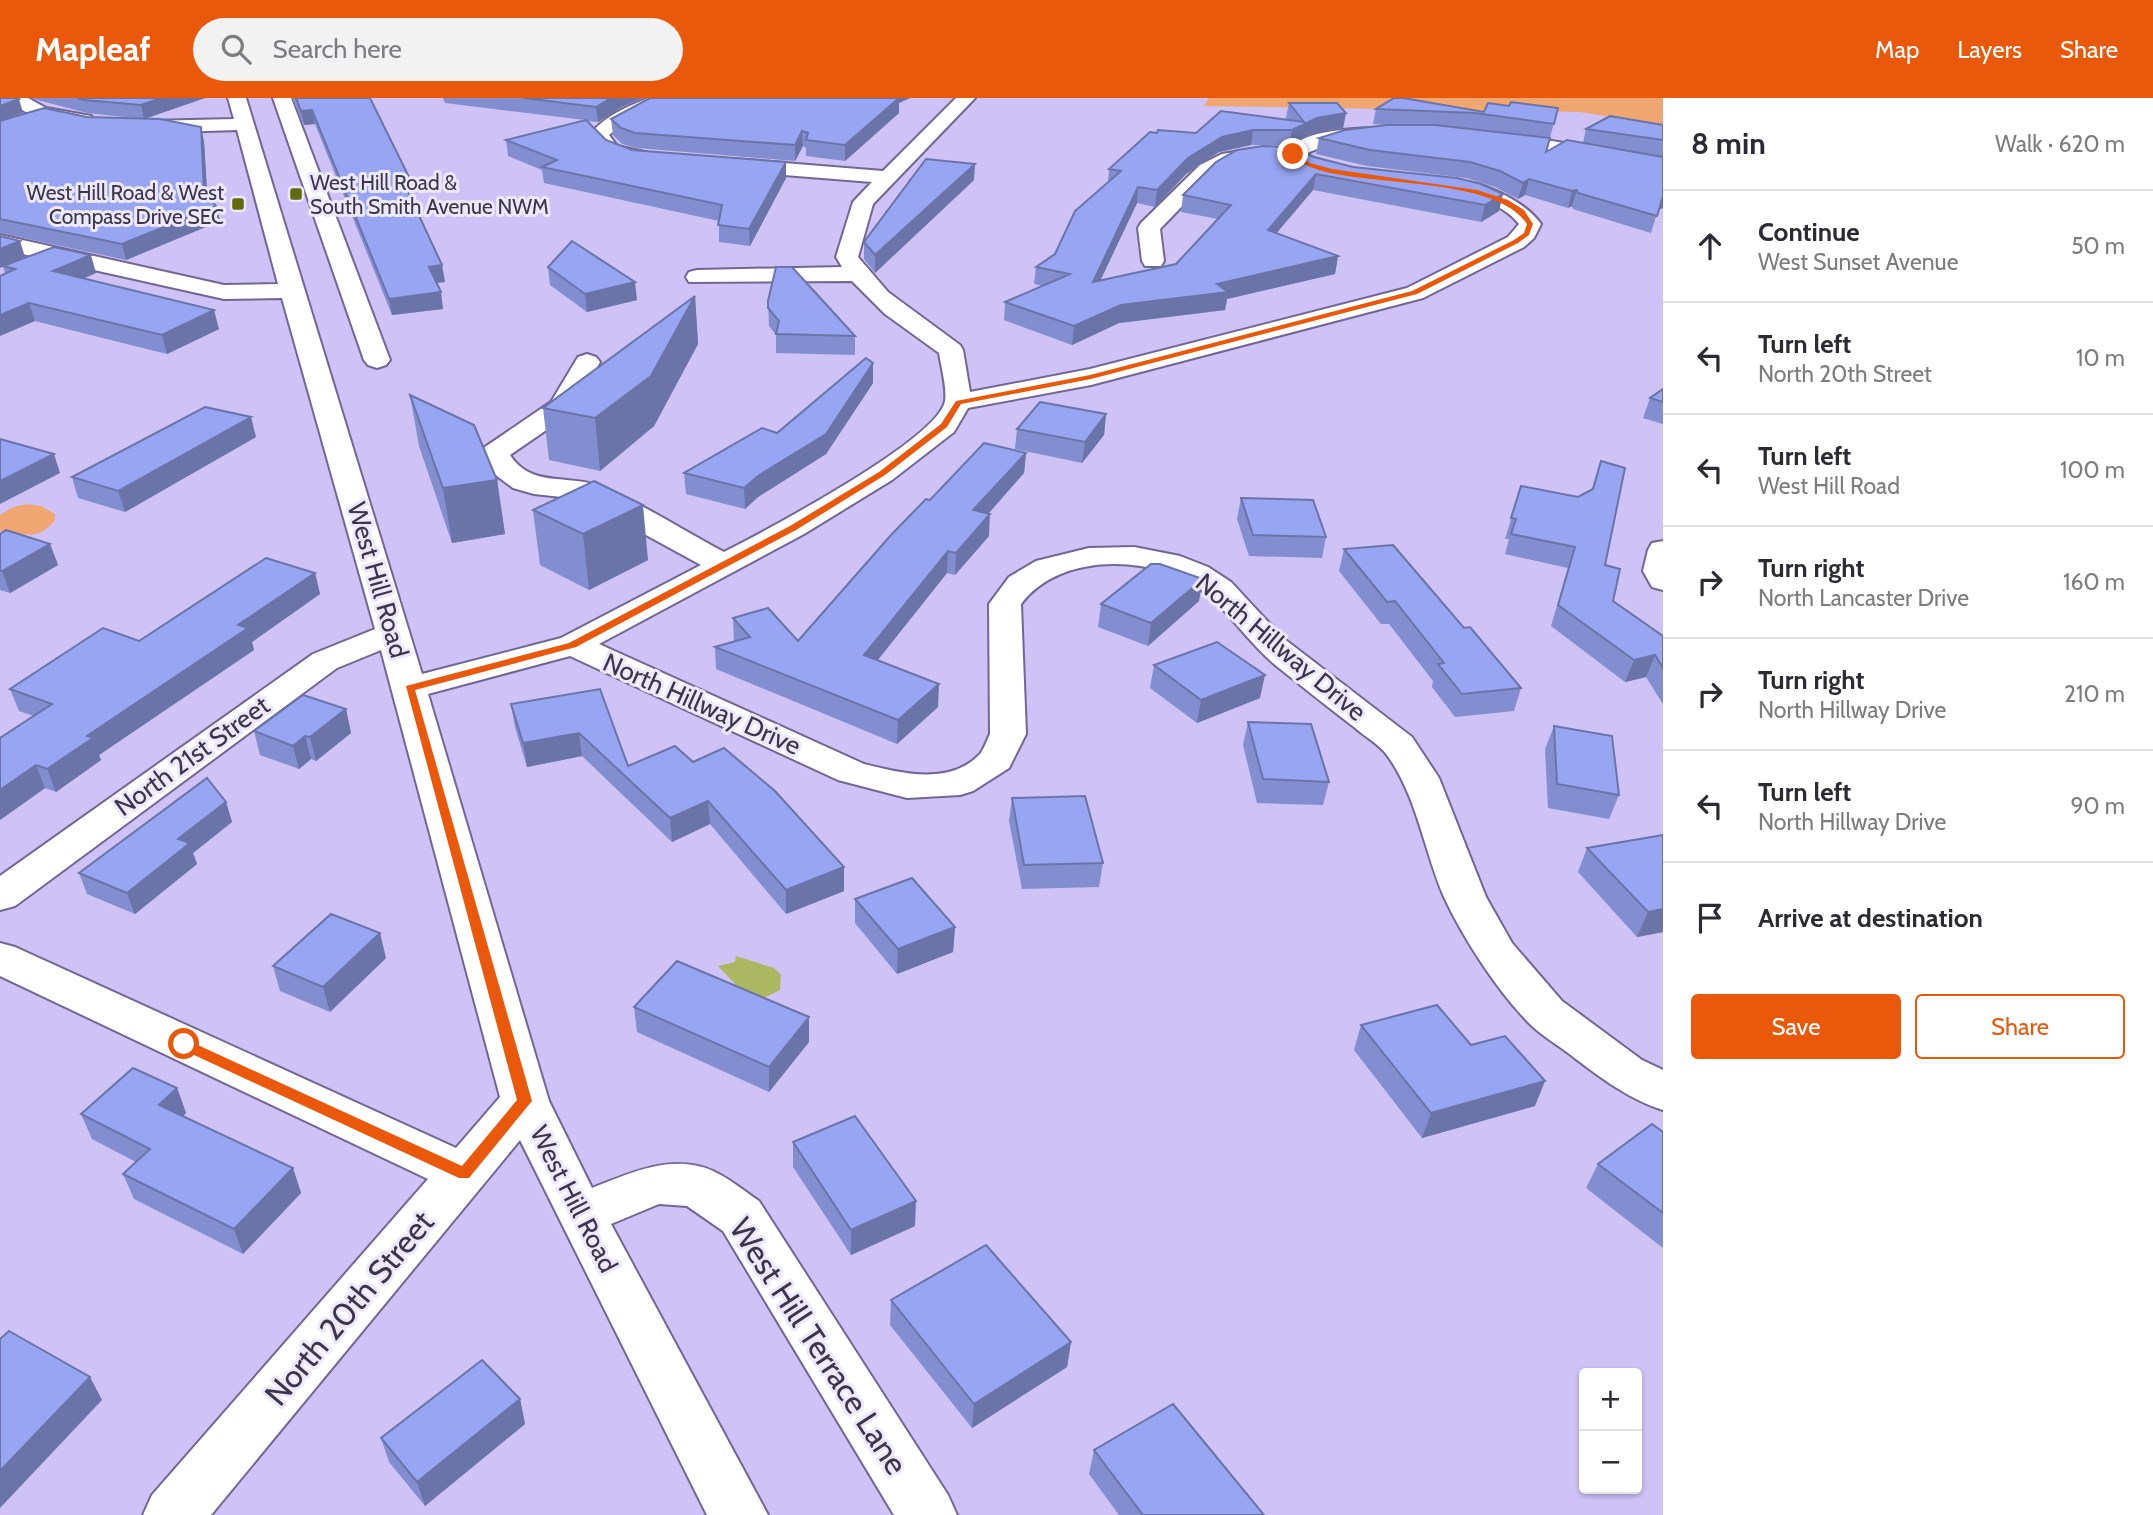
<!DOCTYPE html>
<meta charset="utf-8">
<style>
body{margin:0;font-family:Cabin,sans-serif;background:#f2f2f3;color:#2b2b33}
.controls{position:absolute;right:21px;bottom:21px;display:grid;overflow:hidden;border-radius:7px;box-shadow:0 2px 5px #0004}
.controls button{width:63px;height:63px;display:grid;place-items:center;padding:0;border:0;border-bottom:2px solid #e1e1e2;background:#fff;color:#2b2b33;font:35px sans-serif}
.stop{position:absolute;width:21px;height:21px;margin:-16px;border:5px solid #ea580c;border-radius:50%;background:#fff}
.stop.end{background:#ea580c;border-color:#fff;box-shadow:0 2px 7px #0008}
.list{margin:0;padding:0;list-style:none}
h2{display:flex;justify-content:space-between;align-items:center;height:91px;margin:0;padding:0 28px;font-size:30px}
h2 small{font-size:23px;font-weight:400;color:#7c7c81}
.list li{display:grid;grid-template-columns:46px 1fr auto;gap:21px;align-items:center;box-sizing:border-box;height:112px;padding:0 28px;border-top:2px solid #e1e1e2}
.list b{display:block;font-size:26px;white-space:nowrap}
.list p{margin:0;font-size:23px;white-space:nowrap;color:#7c7c81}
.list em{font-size:23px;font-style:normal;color:#7c7c81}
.actions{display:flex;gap:14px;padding:21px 28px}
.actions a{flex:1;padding:16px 0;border:2px solid #ea580c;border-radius:7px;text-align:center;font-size:24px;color:#ea580c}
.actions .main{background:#ea580c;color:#fff}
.icon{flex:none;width:38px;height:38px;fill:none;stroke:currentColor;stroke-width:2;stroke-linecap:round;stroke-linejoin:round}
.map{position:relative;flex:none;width:1663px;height:1417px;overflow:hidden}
header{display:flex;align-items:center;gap:42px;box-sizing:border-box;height:98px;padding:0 35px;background:#ea580c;color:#fff}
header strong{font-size:33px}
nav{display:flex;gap:38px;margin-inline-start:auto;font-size:24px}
.search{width:490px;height:63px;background:#f2f2f3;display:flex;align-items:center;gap:18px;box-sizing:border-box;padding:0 24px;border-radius:38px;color:#7c7c81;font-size:26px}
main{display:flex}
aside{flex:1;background:#fff}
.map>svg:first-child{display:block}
</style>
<header>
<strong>Mapleaf</strong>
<div class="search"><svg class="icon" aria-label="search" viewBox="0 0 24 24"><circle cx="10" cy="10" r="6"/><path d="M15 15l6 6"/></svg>Search here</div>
<nav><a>Map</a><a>Layers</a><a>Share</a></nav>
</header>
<main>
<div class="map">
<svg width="1663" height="1417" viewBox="0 0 1663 1417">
<rect width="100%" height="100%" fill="#cec2f6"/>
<!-- green -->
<g fill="#f0a671">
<polygon points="1209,0 1663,0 1663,27 1580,14 1204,8"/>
<path d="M27,406l14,2 14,8v6c-16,21 -31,14 -55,11v-16l13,-8z"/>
</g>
<!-- water -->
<polygon fill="#acb861" points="736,858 774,870 781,877 780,892 762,901 739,890 718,868 735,864"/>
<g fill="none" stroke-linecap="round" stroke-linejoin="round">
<defs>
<g id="minor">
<path d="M8,0h20l18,10 45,8 3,4 -9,5c-26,-4 -59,-5 -77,-27z"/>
<path d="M228,0h18l176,576 139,-36 140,-73 -121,-66 -46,-5 -21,-6 -20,-15 -12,-20 4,-6 66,-45 27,-45 9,-3 9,3 4,5 -25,45 -4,6 -61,42c21,33 58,19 89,31 41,16 85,45 125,66 39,-20 214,-112 221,-151 2,-14 -4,-34 -6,-48l-54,-39 -33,-33 -163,1 -3,-5 3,-5 8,-2 145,-3 -6,-10 17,-55 19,-20 -139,-11 -10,-6 3,-4 7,-2 150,12 73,-73h19l-102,106 -15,53 30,35 72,53 3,5 7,42 120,-23 317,-81 101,-51 11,-13c-18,-23 -47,-26 -74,-33l-3,-4 3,-4c29,-8 79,17 96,41l-7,14 -10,9 -101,51 -332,87 -123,23 -14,24 -62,48 -88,54 -205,110 265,120c36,9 86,22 116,-10 4,-5 7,-14 10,-20l-1,-130 20,-27 27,-16 53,-13 45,-1 46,9 28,11 23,15 52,56 129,99 27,41 47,119 26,46 50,58 80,59 21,10v40c-38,-12 -68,-37 -99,-60 -11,-8 -24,-16 -34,-26 -32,-32 -67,-86 -86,-127 -20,-46 -27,-101 -57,-142 -8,-11 -23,-19 -33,-28 -25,-19 -50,-39 -75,-59 -27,-21 -45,-50 -70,-72 -48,-42 -148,-46 -188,8l5,130 -17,34 -36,23 -13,4 -53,3 -69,-18 -268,-124 -142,38 121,407 43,87c39,-15 80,-35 121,-17 16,7 31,20 46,30l189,294 9,20h-63l-171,-284 -36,-25 -28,-2 -48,20 157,291h-61l-187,-375 -309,375h-68l9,-20 276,-316 -428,-203v-33l15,4 441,201 44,-51 -119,-447 -44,18 -322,238 -15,4v-34l313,-222 62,-25 -93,-331 -58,1 -224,-50v-14l224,50 54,-1 -41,-154 -89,3 -9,-6 9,-6 86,-2z"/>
<polygon points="273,0 291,0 390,262 386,267 377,270 368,267 364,262"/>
<path d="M648,0h24l-3,4 -42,19 -18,14 8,11 32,7 3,4 -3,4 -7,2 -39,-9 -13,-19c14,-19 37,-28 58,-37z"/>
<path d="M1369,30l7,2 2,4 -2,4 -47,6 -24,10c12,7 30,8 38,17l-3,4c-17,4 -46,-7 -57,-21 19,-24 59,-24 86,-26z"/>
<polygon points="1496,34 1663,61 1663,73 1489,44 1487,40"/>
<polygon points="1259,50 1269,56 1266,60 1234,65 1214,75 1160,131 1164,163 1161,168 1145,168 1142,163 1138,130 1141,125 1200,67 1222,56"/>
<polygon points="1663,443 1663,492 1652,489 1643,473 1648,452 1652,445"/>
</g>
</defs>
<!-- minor casing -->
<use href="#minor" stroke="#726694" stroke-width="4"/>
<!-- minor -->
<use href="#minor" fill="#fff" fill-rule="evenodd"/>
</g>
<!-- wall -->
<g fill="#828ed0">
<polygon points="30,0 205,0 144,21 87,15"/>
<polygon points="292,0 370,0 411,94 408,94 445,184 437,185 443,211 392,217 315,26 304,27"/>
<polygon points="443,0 642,0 620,10 598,24 587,23 606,42 632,52 786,64 786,80 750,148 719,144 719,123 544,85 542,72 508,58 506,42 585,22 445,5"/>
<polygon points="650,0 910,0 899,5 899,15 845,63 806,58 806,50 803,48 795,63 637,50 622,46 613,37 611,21"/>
<polygon points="1289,5 1346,15 1343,30 1315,35 1289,47 1251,47 1219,54 1186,76 1155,109 1137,105 1100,183 1176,166 1218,121 1181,114 1183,97 1314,59 1353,69 1457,80 1499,113 1481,124 1313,92 1276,135 1338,158 1335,176 1227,201 1225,212 1119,225 1072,247 1004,222 1005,204 1043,188 1034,186 1036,169 1055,156 1108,84 1109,71 1196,35 1288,22 1286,20"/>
<polygon points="1509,8 1558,10 1546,54 1583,45 1586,31 1663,27 1663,110 1658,112 1651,135 1573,111 1572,108 1568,110 1525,97 1518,101 1495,89 1466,80 1367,68 1316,56 1319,40 1387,27 1373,26 1376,11 1484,14"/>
<polygon points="0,23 204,43 207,97 216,108 220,123 126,162 0,135"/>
<polygon points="974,82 875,175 864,161 864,144"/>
<polygon points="3,168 96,175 84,180 219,231 167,256 35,223 5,176"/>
<polygon points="548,169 637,202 587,214 550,187"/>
<polygon points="695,198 698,246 654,328 600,373 549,362 543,310"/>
<polygon points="768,203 855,238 855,257 776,255 776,237 769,228"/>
<polygon points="873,285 826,356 758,399 745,411 686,396 684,375 777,335"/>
<polygon points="1663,291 1663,326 1643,320 1650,300"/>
<polygon points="410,297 497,382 505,436 452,445 419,348"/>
<polygon points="1106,316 1104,337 1082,365 1015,351 1017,331"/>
<polygon points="256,339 125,414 78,400 72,379"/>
<polygon points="1026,355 1024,375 988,416 989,438 955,477 947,475 878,562 938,609 897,646 716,571 715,549 734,543 733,520 798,543 930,402"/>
<polygon points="1601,363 1605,467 1613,503 1663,538 1663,606 1646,579 1625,584 1551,528 1568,470 1505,456 1509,441 1505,441 1521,388 1578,399 1592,391"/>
<polygon points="1241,400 1326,439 1322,460 1249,458 1237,421"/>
<polygon points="533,412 648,462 589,492 540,467"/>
<polygon points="0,436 50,446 58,467 10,495 0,492"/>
<polygon points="1344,451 1464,530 1521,590 1514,613 1455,619 1432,589 1433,583 1389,526 1381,526 1339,473"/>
<polygon points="315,475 320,496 252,544 254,552 99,657 101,662 56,694 45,690 0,722 34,618 19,613 10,591 139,543"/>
<polygon points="1199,503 1148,548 1098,529 1101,506"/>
<polygon points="1154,567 1260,600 1197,625 1150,590"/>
<polygon points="600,591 628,668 675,648 844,793 786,816 710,726 672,744 582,658 527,669 515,629 511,606"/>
<polygon points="346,611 351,635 316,663 311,661 299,671 260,657 254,633"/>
<polygon points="1248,624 1329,684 1323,707 1257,705 1243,647"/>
<polygon points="1554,628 1619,697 1609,721 1548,710 1545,651"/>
<polygon points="1012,700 1103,765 1099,789 1022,791 1009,723"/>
<polygon points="226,704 232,724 193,755 197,766 135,816 87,796 79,775"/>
<polygon points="1663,737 1663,834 1637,839 1578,774 1587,750"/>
<polygon points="855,801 955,829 953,854 897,876 855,825"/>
<polygon points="386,860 330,914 280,893 273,868"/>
<polygon points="634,909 809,944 769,994 637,934"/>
<polygon points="1361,927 1471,947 1535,1008 1422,1040 1354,952"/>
<polygon points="177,990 186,1015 183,1018 293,1070 301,1095 243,1156 134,1101 123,1076 136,1064 92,1041 81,1016"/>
<polygon points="1663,1034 1663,1150 1586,1090 1598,1066"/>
<polygon points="793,1044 915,1128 851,1157 793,1069"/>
<polygon points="891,1202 1071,1244 1067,1269 972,1330 890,1227"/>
<polygon points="520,1301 525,1326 425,1408 389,1364 381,1340"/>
<polygon points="1094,1352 1264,1417 1119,1417 1089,1376"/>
</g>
<!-- shaded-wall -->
<g fill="#6a74a9">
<polygon points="161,0 205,0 144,21 141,7"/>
<polygon points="611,0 642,0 620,10 598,24 596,9"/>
<polygon points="885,0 910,0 899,5 899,15 845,63 845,47"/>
<polygon points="19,1 23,15 0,23 0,8"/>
<polygon points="312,12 315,26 304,27 301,13"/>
<polygon points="1346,15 1343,30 1315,35 1289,47 1292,32 1317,20"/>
<polygon points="201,29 204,43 208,108 204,93"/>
<polygon points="1253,32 1251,47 1219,54 1186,76 1155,109 1157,92 1188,60 1222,39"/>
<polygon points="802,33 803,48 795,63 795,47"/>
<polygon points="786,64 786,80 750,148 749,131"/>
<polygon points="975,66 974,82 875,175 875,157"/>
<polygon points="1316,76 1313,92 1265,149 1268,132"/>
<polygon points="401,79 409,79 411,94 403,94"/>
<polygon points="1529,81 1525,97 1518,101 1523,85"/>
<polygon points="1138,89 1137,105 1091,202 1093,184"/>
<polygon points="1577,92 1572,108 1568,110 1572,93"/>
<polygon points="1503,96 1499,113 1481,124 1485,107"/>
<polygon points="1663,98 1663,110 1658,112"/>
<polygon points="216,108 220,123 126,162 122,146"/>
<polygon points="20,143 25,159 0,170 0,151"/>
<polygon points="91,157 96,175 59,191 53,173"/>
<polygon points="1338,158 1335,176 1227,201 1225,212 1119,225 1072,247 1074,228 1121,207"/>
<polygon points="442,167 445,184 432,185 429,169"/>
<polygon points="635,184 637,202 587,214 585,196"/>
<polygon points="441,194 443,211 392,217 389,201"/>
<polygon points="695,198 698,246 654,328 600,373 595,320"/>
<polygon points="29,205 35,223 0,238 0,217"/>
<polygon points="214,212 219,231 167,256 162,237"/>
<polygon points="873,265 873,285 826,356 758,399 745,411 744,390"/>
<polygon points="1106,316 1104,337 1082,365 1085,344"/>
<polygon points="251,319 256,339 125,414 118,393"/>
<polygon points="1026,355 1024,375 972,434 973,412"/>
<polygon points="54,356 60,375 0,406 0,383"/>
<polygon points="497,382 505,436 452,445 443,390"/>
<polygon points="643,407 648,462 589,492 583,436"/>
<polygon points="990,416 989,438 955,477 956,455"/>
<polygon points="50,446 58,467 10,495 2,473"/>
<polygon points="948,453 947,475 864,579 864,557"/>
<polygon points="315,475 320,496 252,544 254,552 99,657 101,662 56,694 47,671 87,638 238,527"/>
<polygon points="1203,481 1199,503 1148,548 1151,525"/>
<polygon points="1655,557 1646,579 1625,584 1634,562"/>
<polygon points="1265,577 1260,600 1197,625 1201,602"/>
<polygon points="939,586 938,609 897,646 898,622"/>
<polygon points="346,611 351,635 316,663 310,639"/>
<polygon points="579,635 582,658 527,669 523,645"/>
<polygon points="305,638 311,661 299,671 293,648"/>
<polygon points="36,667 45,690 0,722 0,692"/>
<polygon points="708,703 710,726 672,744 670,720"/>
<polygon points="226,704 232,724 193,755 197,766 135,816 127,795 178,741"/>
<polygon points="844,769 844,793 786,816 786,792"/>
<polygon points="1663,811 1663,834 1637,839 1648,814"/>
<polygon points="955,829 953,854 897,876 898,851"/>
<polygon points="380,835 386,860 330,914 323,889"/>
<polygon points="809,919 809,944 769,994 769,969"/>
<polygon points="1545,983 1535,1008 1422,1040 1431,1015"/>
<polygon points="177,990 186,1015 169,1032 159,1007"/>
<polygon points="293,1070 301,1095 243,1156 234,1131"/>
<polygon points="916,1103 915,1128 851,1157 851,1132"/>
<polygon points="1071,1244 1067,1269 972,1330 974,1306"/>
<polygon points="90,1279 102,1302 0,1410 0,1373"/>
<polygon points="520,1301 525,1326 425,1408 417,1384"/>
</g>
<!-- building -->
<g fill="#97a5f2" stroke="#6a74a9" stroke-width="2">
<polygon points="0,0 17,0 19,1 0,8"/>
<polygon points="77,0 161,0 141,7 84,2"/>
<polygon points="296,0 370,0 409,79 401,79 442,167 429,169 441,194 389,201 312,12 301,13"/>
<polygon points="524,0 611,0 596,9"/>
<polygon points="650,0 899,0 845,47 806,42 808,35 802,33 795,47 635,35 621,30 611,21"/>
<polygon points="1394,0 1403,0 1484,14 1488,5 1509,8 1511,4 1558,10 1554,26 1475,15 1376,11"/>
<polygon points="1289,5 1337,5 1346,15 1317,20 1292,32 1253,32 1222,39 1188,60 1157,92 1138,89 1093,184 1176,166 1231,107 1183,97 1216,64 1237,52 1263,48 1291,49 1314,59 1353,69 1457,80 1481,86 1503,96 1485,107 1316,76 1268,132 1338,158 1217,186 1228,194 1121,207 1074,228 1005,204 1070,176 1036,169 1055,156 1075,113 1121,73 1109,71 1150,34 1157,35 1158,32 1196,35 1221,13 1304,24"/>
<polygon points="44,10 87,19 160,21 201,29 204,93 216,108 122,146 0,121 0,23"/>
<polygon points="1610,18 1663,27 1663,42 1586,31"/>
<polygon points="586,22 606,42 632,52 786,64 749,131 718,127 722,107 542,69 557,62 506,42"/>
<polygon points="1387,27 1435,27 1550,40 1546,54 1567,42 1663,59 1663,98 1657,118 1578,95 1577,92 1572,93 1529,81 1523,85 1500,73 1470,64 1370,52 1319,40 1345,32"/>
<polygon points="926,61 975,66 875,157 864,144"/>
<polygon points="0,138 20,143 0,151"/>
<polygon points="572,143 635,184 585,196 548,169"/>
<polygon points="54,149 91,157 53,173 214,212 162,237 29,205 0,217 0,178 15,171 3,168"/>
<polygon points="776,169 792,169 855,238 776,236 779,223 768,210 768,203"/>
<polygon points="695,198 651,278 595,320 543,310"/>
<polygon points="866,260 873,265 826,336 758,378 744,390 684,375 762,330 777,335"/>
<polygon points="1663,291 1663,304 1650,300"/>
<polygon points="410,297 474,327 497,382 443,390"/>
<polygon points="1040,304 1106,316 1085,344 1017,331"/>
<polygon points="205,309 251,319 118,393 72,379"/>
<polygon points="0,341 54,356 0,383"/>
<polygon points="984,345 1026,355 973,412 990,416 956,455 948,453 864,557 939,586 898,622 715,549 750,539 733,520 768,510 798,543 891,437 926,401 930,402"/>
<polygon points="1601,363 1625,370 1605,467 1620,471 1613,503 1663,538 1663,570 1655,557 1634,562 1558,507 1575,449 1511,436 1516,421 1511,420 1521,388 1578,399 1593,391"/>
<polygon points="594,383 643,407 583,436 533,412"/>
<polygon points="1241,400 1313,402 1326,439 1253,437"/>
<polygon points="6,432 50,446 2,473 0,473 0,436"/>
<polygon points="1393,447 1464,530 1470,529 1521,590 1462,596 1438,566 1444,565 1395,503 1387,504 1344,451"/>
<polygon points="266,460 315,475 238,527 248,530 87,638 93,640 47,671 36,667 0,692 0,640 52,606 10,591 103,530 139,543"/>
<polygon points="1151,466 1160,466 1203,481 1151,525 1101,506"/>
<polygon points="1217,544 1265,577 1201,602 1154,567"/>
<polygon points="600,591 628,668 675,648 693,664 724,650 775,693 844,769 786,792 708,703 670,720 579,635 523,645 511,606"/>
<polygon points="303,597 346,611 310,639 305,638 293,648 254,633"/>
<polygon points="1248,624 1311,626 1329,684 1263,681"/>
<polygon points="1554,628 1612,638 1619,697 1557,686"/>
<polygon points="207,680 226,704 178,741 190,745 127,795 79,775"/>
<polygon points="1085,698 1103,765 1024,767 1012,700"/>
<polygon points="1663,737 1663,811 1648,814 1587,750"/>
<polygon points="912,780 955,829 898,851 855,801"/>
<polygon points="331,816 380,835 323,889 273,868"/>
<polygon points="677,863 809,919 769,969 634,909"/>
<polygon points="1437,907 1471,947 1505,938 1545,983 1431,1015 1361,927"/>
<polygon points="133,970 177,990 159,1007 293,1070 234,1131 123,1076 150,1051 81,1016"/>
<polygon points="855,1018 916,1103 851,1132 793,1044"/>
<polygon points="1652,1026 1663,1034 1663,1115 1598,1066"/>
<polygon points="986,1147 1071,1244 974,1306 891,1202"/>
<polygon points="9,1233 90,1279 0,1373 0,1241"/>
<polygon points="482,1262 520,1301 417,1384 381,1340"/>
<polygon points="1173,1306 1264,1417 1143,1417 1094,1352"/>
</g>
<!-- route -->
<path fill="#ea580c" d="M1291,54l19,11 22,6 145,21 31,10 16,10 9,14 -4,11 -11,8 -101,51 -326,85 -130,25 -14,23 -62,48 -89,55 -220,117 -161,43 117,411 -63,77h-10l-280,-130v-7h10l273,125 55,-66 -111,-414 163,-43 221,-117 89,-54 62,-48 15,-23 134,-26 322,-84 102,-51 10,-7 3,-9c-38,-58 -213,-29 -236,-72z"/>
<!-- markers -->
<g fill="#616a0f" stroke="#ede8fe" stroke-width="2.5">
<rect x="289" y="89" width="14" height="14" rx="3.5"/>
<rect x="231" y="99" width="14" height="14" rx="3.5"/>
</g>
<g text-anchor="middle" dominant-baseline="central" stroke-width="6" stroke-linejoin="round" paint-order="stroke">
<!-- far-poi labels -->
<g font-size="21" fill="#3b364a" stroke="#ede8fe" text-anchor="start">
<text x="310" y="84">West Hill Road &amp;<tspan x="310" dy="24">South Smith Avenue NWM</tspan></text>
<text x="224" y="94" text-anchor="end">West Hill Road &amp; West<tspan x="224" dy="24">Compass Drive SEC</tspan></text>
</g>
<!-- street labels -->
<g font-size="26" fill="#3b364a" stroke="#ede8fe">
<text transform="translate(378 482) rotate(74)">West Hill Road</text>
<text transform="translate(1281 549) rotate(40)">North Hillway Drive</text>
<text transform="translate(702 606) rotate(24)">North Hillway Drive</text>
<text transform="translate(192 658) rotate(-36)">North 21st Street</text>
<text transform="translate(574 1101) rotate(63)">West Hill Road</text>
</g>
<!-- near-street labels -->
<g font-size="32" fill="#3b364a" stroke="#ede8fe">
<text transform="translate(349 1210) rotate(-50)">North 20th Street</text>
<text transform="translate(819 1248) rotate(57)">West Hill Terrace Lane</text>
</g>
</g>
</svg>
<div class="controls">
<button>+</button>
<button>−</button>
</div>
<div class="stop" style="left:184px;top:946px"></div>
<div class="stop end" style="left:1293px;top:56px"></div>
</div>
<aside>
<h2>8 min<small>Walk · 620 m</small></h2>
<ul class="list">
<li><svg class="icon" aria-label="ahead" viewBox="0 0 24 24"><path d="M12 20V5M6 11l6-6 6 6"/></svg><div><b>Continue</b><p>West Sunset Avenue</p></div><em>50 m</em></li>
<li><svg class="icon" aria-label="left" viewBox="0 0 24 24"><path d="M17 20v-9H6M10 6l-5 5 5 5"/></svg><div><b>Turn left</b><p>North 20th Street</p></div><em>10 m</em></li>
<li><svg class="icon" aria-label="left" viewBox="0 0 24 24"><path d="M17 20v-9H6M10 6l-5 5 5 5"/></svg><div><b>Turn left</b><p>West Hill Road</p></div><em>100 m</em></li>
<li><svg class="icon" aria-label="right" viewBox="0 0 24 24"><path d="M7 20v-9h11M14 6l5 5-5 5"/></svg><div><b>Turn right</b><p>North Lancaster Drive</p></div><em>160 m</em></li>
<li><svg class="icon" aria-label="right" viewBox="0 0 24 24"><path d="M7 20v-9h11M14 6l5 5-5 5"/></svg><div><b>Turn right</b><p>North Hillway Drive</p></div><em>210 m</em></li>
<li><svg class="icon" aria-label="left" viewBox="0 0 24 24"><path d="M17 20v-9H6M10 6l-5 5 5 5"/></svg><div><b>Turn left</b><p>North Hillway Drive</p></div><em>90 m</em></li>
<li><svg class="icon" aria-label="arrive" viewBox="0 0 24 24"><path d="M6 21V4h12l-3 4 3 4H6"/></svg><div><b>Arrive at destination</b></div></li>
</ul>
<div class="actions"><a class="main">Save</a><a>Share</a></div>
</aside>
</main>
